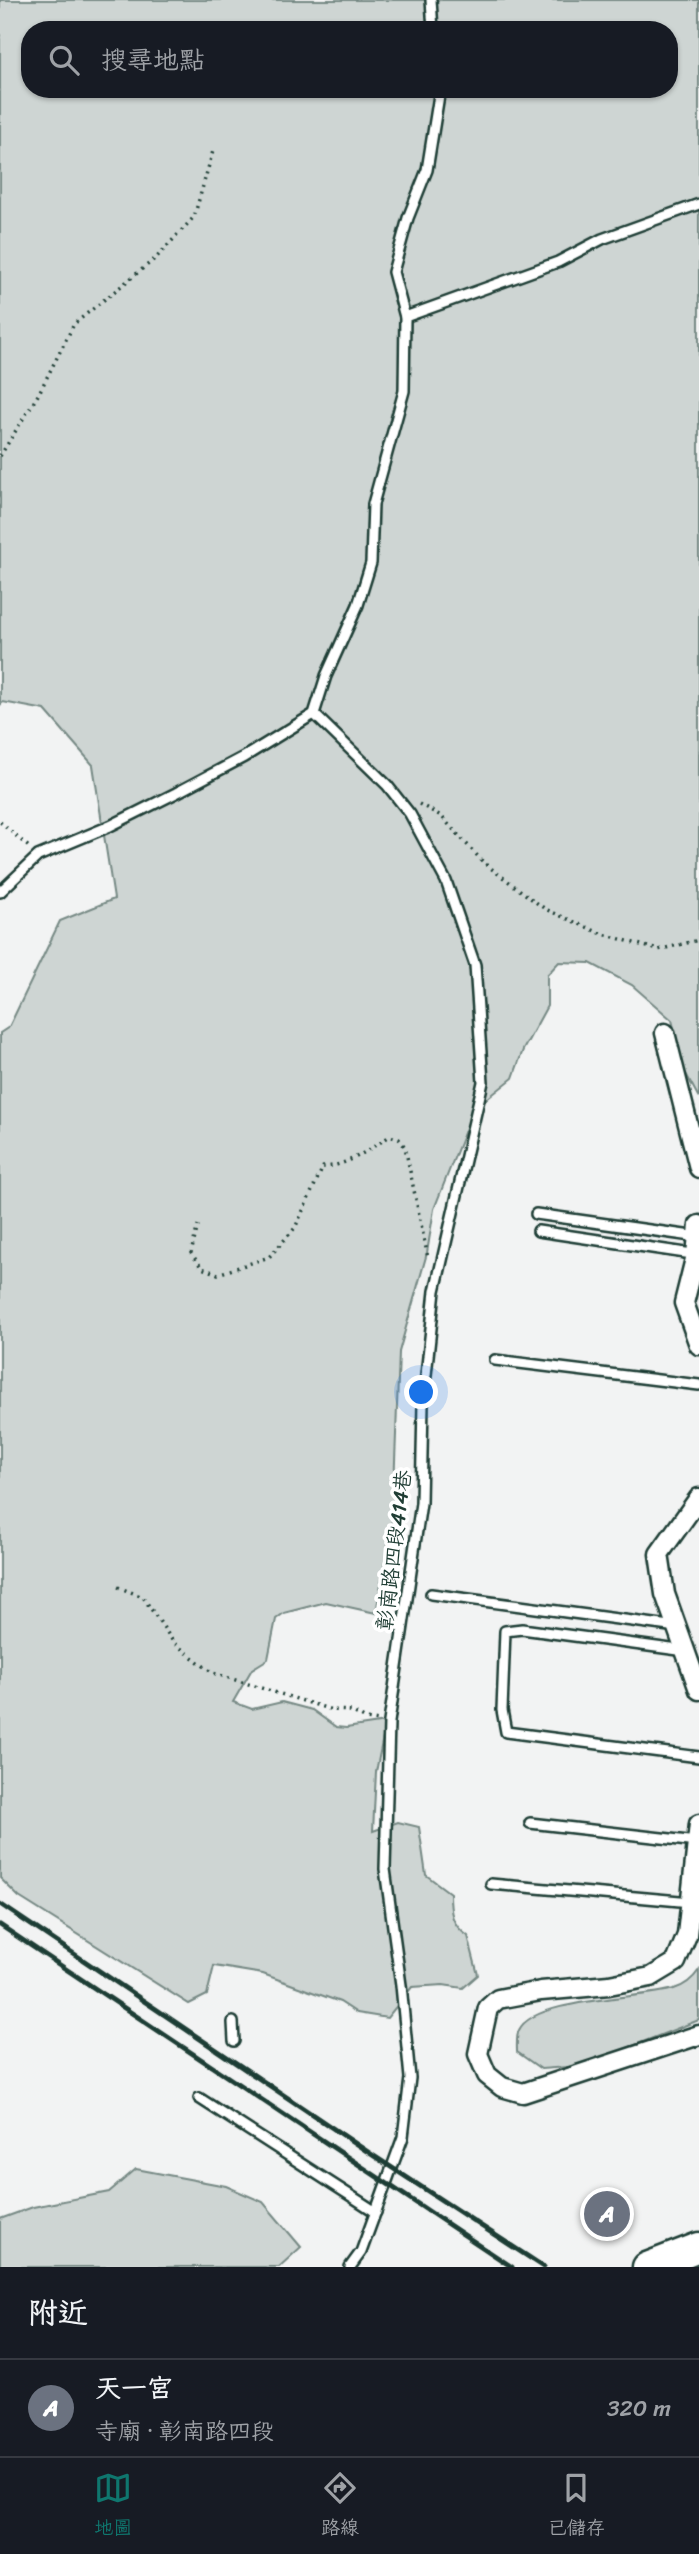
<!DOCTYPE html>
<html lang="zh-TW">
<meta charset="utf-8">
<style>
body{margin:0;font-family:Sriracha,"LXGW WenKai TC",sans-serif;background:#20242c;color:#f1f3f6}
.you{position:absolute;left:422px;top:1393px;width:24px;height:24px;margin:-18px;border:5px solid #fff;border-radius:50%;background:#1a73e8;box-shadow:0 0 0 10px #1a73e833}
.badge{display:grid;place-items:center;width:46px;height:46px;border-radius:50%;background:#0f766e;color:#fff;font-size:23px;font-weight:700}
.pin{position:absolute;translate:-50% -50%;border:4px solid #fff;box-shadow:0 2px 7px #0006}
.list{margin:0;padding:0;list-style:none}
h2{display:flex;justify-content:space-between;align-items:center;height:91px;margin:0;padding:0 28px;font-size:30px}
h2 small{font-size:23px;font-weight:400;color:#9ea1a6}
.list li{display:grid;grid-template-columns:46px 1fr auto;gap:21px;align-items:center;box-sizing:border-box;height:98px;padding:0 28px;border-top:2px solid #363941}
.list b{display:block;font-size:26px;white-space:nowrap}
.list p{margin:0;font-size:23px;white-space:nowrap;color:#9ea1a6}
.list em{font-size:23px;font-style:normal;color:#9ea1a6}
.icon{flex:none;width:38px;height:38px;fill:none;stroke:currentColor;stroke-width:2;stroke-linecap:round;stroke-linejoin:round}
.map{position:relative;flex:none;width:699px;height:2267px;overflow:hidden}
.search{position:absolute;background:#171b24;box-shadow:0 2px 5px #0004;left:21px;right:21px;top:21px;height:77px;display:flex;align-items:center;gap:18px;box-sizing:border-box;padding:0 24px;border-radius:28px;color:#9ea1a6;font-size:26px}
.sheet{height:189px;background:#171b24}
nav{display:flex;justify-content:space-around;align-items:center;box-sizing:border-box;height:98px;border-top:2px solid #363941;background:#171b24;font-size:19px;color:#9ea1a6}
nav a{display:grid;justify-items:center;gap:4px}
nav .on{color:#0f766e}
.map>svg:first-child{display:block}
</style>
<div class="map">
<svg width="699" height="2267" viewBox="0 0 699 2267">
<rect width="100%" height="100%" fill="#f2f3f3"/>
<filter id="ink" filterUnits="userSpaceOnUse"><feTurbulence type="fractalNoise" baseFrequency=".0143" numOctaves="2"/><feDisplacementMap in="SourceGraphic" scale="14" xChannelSelector="R" yChannelSelector="G"/><feConvolveMatrix kernelMatrix="1 2 1 2 8 2 1 2 1" color-interpolation-filters="sRGB"/></filter>
<g filter="url(#ink)">
<!-- green -->
<g fill="#ced5d3" stroke="#768984" stroke-width="2" fill-rule="evenodd">
<path d="M0,0h699v1098l-14,-26 -13,-52 -40,-35 -42,-22 -31,-1 -12,13v31l-24,44 -10,28 -40,32 -39,99 -7,44 -28,99 -6,164 -17,97 -50,-11 -42,11 -8,6 -8,40 -16,10 -19,33 19,7 30,-7 30,8 24,17 10,1 40,-6 -10,50 -3,59 25,-9 21,5 7,48 24,18c0,18 1,32 18,43l10,39 -15,13 -20,-3 -31,2 -25,31 -30,-5 -17,-11 -77,-28 -49,-8 -7,29 -18,9 -170,-107 -19,-19v-845l9,-6 51,-106 54,-22 -21,-134 -48,-55 -42,-8 -3,3zM30,30h639v59h-639z"/>
<path d="M699,1970v50l-118,46 -40,3 -24,-17c0,-6 -1,-16 2,-22 15,-32 122,-31 155,-41 10,-3 19,-10 25,-19z"/>
<polygon points="136,2169 226,2186 263,2202 301,2247 279,2267 0,2267 0,2219 33,2207 109,2192"/>
</g>
<g fill="none" stroke-linecap="round" stroke-linejoin="round">
<defs>
<g id="lane">
<polyline points="431,0 433,30"/>
<polyline points="405,317 558,262 602,239 699,204"/>
<polyline points="314,714 387,785 410,814 446,881 475,965 483,1082 435,1291 423,1403 421,1503 389,1722 385,1869 401,1985 410,2078 403,2137 361,2252 350,2267"/>
<polyline points="0,892 38,856 110,826 176,793 244,757 314,714 326,676 358,605 371,563 373,504 404,391 405,317 393,272 408,218 427,170 440,89"/>
<polyline points="536,1214 699,1237"/>
<polyline points="538,1231 699,1255"/>
<polyline points="495,1360 699,1385"/>
<polyline points="431,1594 677,1627"/>
<polyline points="686,1651 522,1629 505,1631 502,1710 506,1732 699,1757"/>
<polyline points="530,1823 697,1842"/>
<polyline points="491,1884 691,1902"/>
<polyline points="233,2022 234,2041"/>
<polyline points="199,2098 376,2212"/>
</g>
<g id="street">
<polyline points="665,1033 699,1168"/>
<polyline points="699,1225 696,1255 684,1303 699,1345"/>
<polyline points="699,1498 659,1554 665,1594 699,1690"/>
<polyline points="699,1824 687,1935 676,1962 651,1977 609,1985 541,1991 498,1999 488,2008 478,2054 487,2075 502,2087 523,2093 699,2035"/>
</g>
<polyline id="primary" points="647,2267 699,2247"/>
</defs>
<!-- lane casing -->
<use href="#lane" stroke="#1f3d34" stroke-width="14"/>
<!-- street casing -->
<use href="#street" stroke="#1f3d34" stroke-width="23"/>
<!-- primary casing -->
<use href="#primary" stroke="#1f3d34" stroke-width="33"/>
<!-- path -->
<g stroke="#1f3d34" stroke-width="3.5" stroke-dasharray="2 5" stroke-linecap="butt">
<polyline points="0,456 38,395 74,324 156,258 194,217 213,151"/>
<polyline points="419,804 441,816 484,863 545,909 600,933 658,950 699,940"/>
<polyline points="0,822 30,848"/>
<path d="M198,1225l-7,28 11,15 16,6 51,-17 26,-29 28,-61c25,-1 46,-18 67,-31l9,3 6,8 23,111"/>
<polyline points="118,1587 143,1597 174,1643 213,1673 332,1710 351,1711 366,1719 379,1721"/>
</g>
<!-- lane -->
<use href="#lane" stroke="#fff" stroke-width="9"/>
<!-- street -->
<use href="#street" stroke="#fff" stroke-width="18"/>
<!-- primary -->
<use href="#primary" stroke="#fff" stroke-width="28"/>
<!-- rail -->
<g stroke="#1f3d34" stroke-width="5">
<polyline points="0,1904 374,2156 544,2267"/>
<polyline points="0,1925 512,2267"/>
</g>
</g>
</g>
<g text-anchor="middle" dominant-baseline="central" stroke-width="7" stroke-linejoin="round" paint-order="stroke">
<!-- street labels -->
<g font-size="21" fill="#1f3d34" stroke="#fff">
<text transform="translate(394 1550) rotate(-83)">彰南路四段414巷</text>
</g>
</g>
</svg>
<div class="you"></div>
<div class="pin badge" style="left:607px;top:2214px;background:#6b7280">A</div>
<div class="search"><svg class="icon" aria-label="search" viewBox="0 0 24 24"><circle cx="10" cy="10" r="6"/><path d="M15 15l6 6"/></svg>搜尋地點</div>
</div>
<section class="sheet">
<h2>附近<small></small></h2>
<ul class="list">
<li><span class="badge" style="background:#6b7280">A</span><div><b>天一宮</b><p>寺廟 · 彰南路四段</p></div><em>320 m</em></li>
</ul>
</section>
<nav>
<a class="on"><svg class="icon" aria-label="map" viewBox="0 0 24 24"><path d="M3 6l6-2 6 2 6-2v14l-6 2-6-2-6 2zM9 4v14M15 6v14"/></svg>地圖</a>
<a><svg class="icon" aria-label="directions" viewBox="0 0 24 24"><path d="M12 3l9 9-9 9-9-9zM9 14v-3h6M13 9l2 2-2 2"/></svg>路線</a>
<a><svg class="icon" aria-label="saved" viewBox="0 0 24 24"><path d="M7 4h10v16l-5-4-5 4z"/></svg>已儲存</a>
</nav>
